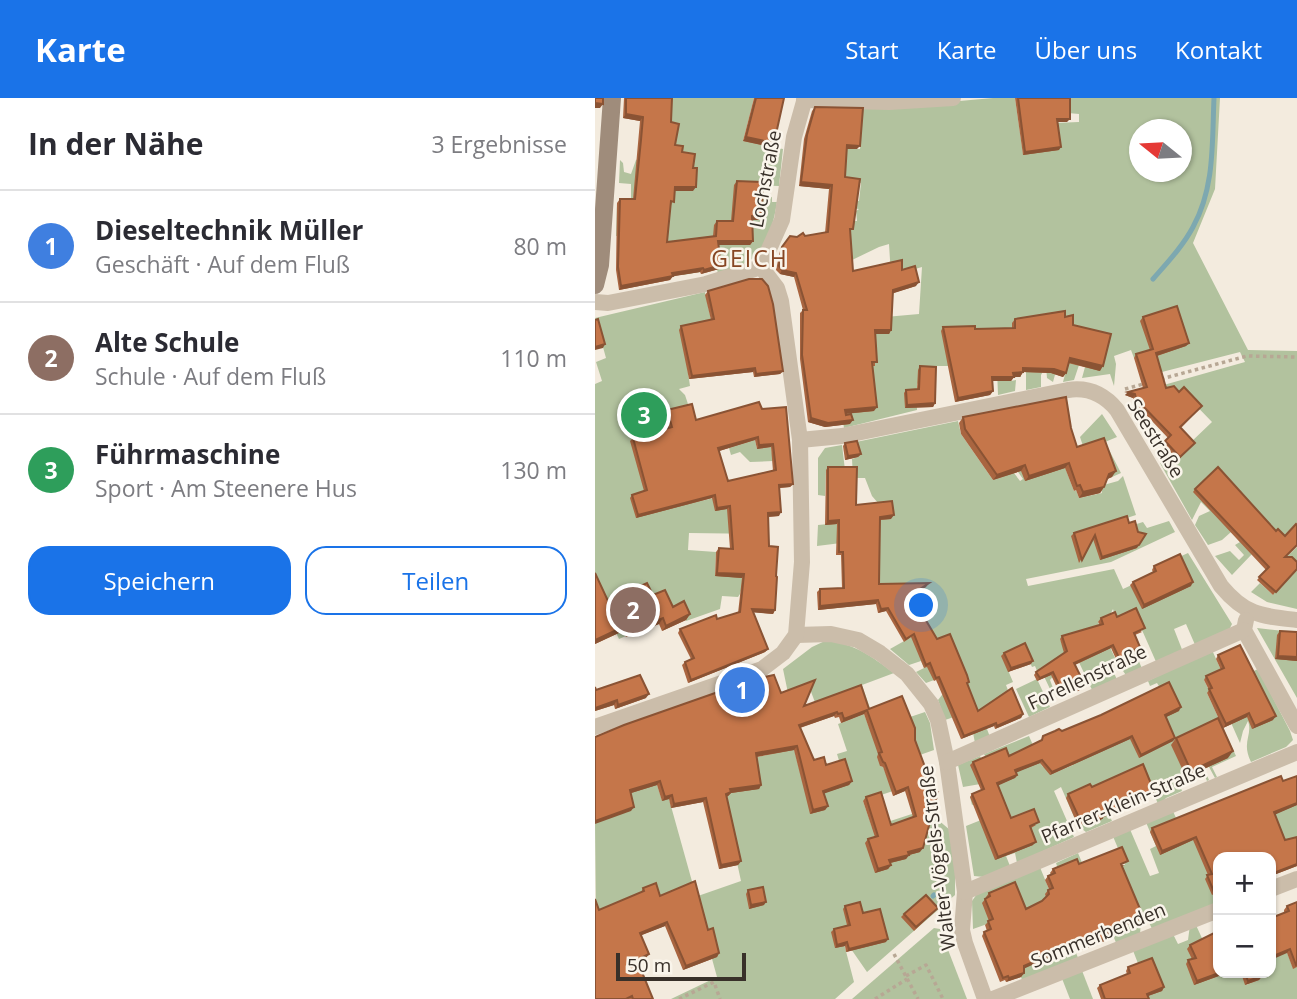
<!DOCTYPE html>
<html lang="de">
<meta charset="utf-8">
<style>
body{margin:0;font-family:"Open Sans",sans-serif;background:#f2f2f3;color:#2b2b33}
.controls{position:absolute;right:21px;bottom:21px;display:grid;overflow:hidden;border-radius:14px;box-shadow:0 2px 5px #0004}
.controls button{width:63px;height:63px;display:grid;place-items:center;padding:0;border:0;border-bottom:2px solid #e1e1e2;background:#fff;color:#2b2b33;font:35px sans-serif}
.compass{position:absolute;left:534px;top:21px;width:63px;height:63px;border-radius:50%;background:#fff;box-shadow:0 2px 5px #0004;rotate:288deg}
.scale{position:absolute;left:21px;bottom:18px;width:130px;box-sizing:border-box;padding-left:7px;border:4px solid #383029;border-top:0;font-size:19px;line-height:24px;white-space:nowrap;color:#383029;-webkit-text-stroke:5px #faf5eb;paint-order:stroke}
.you{position:absolute;left:327px;top:508px;width:24px;height:24px;margin:-18px;border:5px solid #fff;border-radius:50%;background:#1a73e8;box-shadow:0 0 0 10px #1a73e833}
.badge{display:grid;place-items:center;width:46px;height:46px;border-radius:50%;background:#1a73e8;color:#fff;font-size:23px;font-weight:700}
.pin{position:absolute;translate:-50% -50%;border:4px solid #fff;box-shadow:0 2px 7px #0006}
.list{margin:0;padding:0;list-style:none}
h2{display:flex;justify-content:space-between;align-items:center;height:91px;margin:0;padding:0 28px;font-size:30px}
h2 small{font-size:23px;font-weight:400;color:#7c7c81}
.list li{display:grid;grid-template-columns:46px 1fr auto;gap:21px;align-items:center;box-sizing:border-box;height:112px;padding:0 28px;border-top:2px solid #e1e1e2}
.list b{display:block;font-size:26px;white-space:nowrap}
.list p{margin:0;font-size:23px;white-space:nowrap;color:#7c7c81}
.list em{font-size:23px;font-style:normal;color:#7c7c81}
.actions{display:flex;gap:14px;padding:21px 28px}
.actions a{flex:1;padding:16px 0;border:2px solid #1a73e8;border-radius:21px;text-align:center;font-size:24px;color:#1a73e8}
.actions .main{background:#1a73e8;color:#fff}
.map{position:relative;flex:none;width:702px;height:901px;overflow:hidden}
header{display:flex;align-items:center;gap:42px;box-sizing:border-box;height:98px;padding:0 35px;background:#1a73e8;color:#fff}
header strong{font-size:33px}
nav{display:flex;gap:38px;margin-inline-start:auto;font-size:24px}
main{display:flex}
aside{flex:1;background:#fff}
.map>svg:first-child{display:block}
</style>
<header>
<strong>Karte</strong>
<nav><a>Start</a><a>Karte</a><a>Über uns</a><a>Kontakt</a></nav>
</header>
<main>
<aside>
<h2>In der Nähe<small>3 Ergebnisse</small></h2>
<ul class="list">
<li><span class="badge" style="background:#3f7fe0">1</span><div><b>Dieseltechnik Müller</b><p>Geschäft · Auf dem Fluß</p></div><em>80 m</em></li>
<li><span class="badge" style="background:#8d6e63">2</span><div><b>Alte Schule</b><p>Schule · Auf dem Fluß</p></div><em>110 m</em></li>
<li><span class="badge" style="background:#2e9e5b">3</span><div><b>Führmaschine</b><p>Sport · Am Steenere Hus</p></div><em>130 m</em></li>
</ul>
<div class="actions"><a class="main">Speichern</a><a>Teilen</a></div>
</aside>
<div class="map">
<svg width="702" height="901" viewBox="0 0 702 901">
<rect width="100%" height="100%" fill="#f3ebde"/>
<!-- green -->
<g fill="#b2c29e" fill-rule="evenodd">
<path d="M75,0h84l-11,43 40,8 -4,37 -36,-1 -1,9 30,3v5h5c-3,20 -10,48 -28,59 -9,6 -21,9 -31,13l-1,-5 -34,6 -17,-29 -1,-10h-49l1,-33 14,-1v-18l-12,-1 1,-23 3,3 1,9 7,2 5,-14 21,-12z"/>
<path d="M398,0h22l8,56 32,-31 24,-1v-8l-11,-1v-15h152l-5,91 -22,54 55,107 49,1v195l-45,8 -20,21 -17,-19 15,-5 9,9 5,-5 -9,-10 5,-3 -9,-10 -9,8 -14,5 -13,-20 4,-9 11,-5 -9,-9 -9,18 -32,-57 11,-10 -8,-9 27,-1 22,-21 -30,-31 -5,4 -31,-5 99,-28 -5,-10 -82,21 -8,-21 -16,6 -3,-8 -17,6 2,8 -2,22 -4,-12 -28,4 3,-11 -6,-2 -5,15 -11,2 5,-19 -9,-3 -6,22 -6,-4 -1,-12 -5,9v12l-15,3v-47l-6,9 1,25h-11l1,4 5,-1 -1,11 -17,4 -2,-52 -41,23h-21l-1,4 -16,14v26l-73,18 -2,-14 27,-29 5,-32v-35l45,-4 3,-47 -31,9 -2,-32 -10,3 -29,14 -3,-28 5,-12h5l-1,-10 3,-2 -9,-1 1,-8 8,1 2,-18 -9,-1 -1,9 -16,-23 4,-19h21l1,-8h-4l4,-36 65,-1zM544,32h42v42h-42z"/>
<polygon points="110,194 117,226 91,261 95,288 84,291 90,297 97,318 61,329 54,338 88,407 154,392 171,436 94,435 93,452 121,454 120,478 152,472 145,496 143,499 127,498 125,511 91,523 85,509 16,505 31,538 24,541 0,490 0,286 7,283 1,264 11,260 0,220"/>
<polygon points="507,316 522,339 510,344 526,375 517,379 505,346 489,351 485,339"/>
<polygon points="363,323 366,336 398,382 419,375 425,383 428,381 423,374 466,359 479,393 481,392 484,400 507,395 505,388 523,383 528,378 541,417 495,432 507,437 548,424 552,430 574,423 580,434 516,464 431,481 433,488 519,471 528,491 541,485 552,508 582,460 593,455 637,526 633,534 601,549 591,526 579,531 588,554 562,566 539,514 523,529 518,511 514,519 503,524 521,562 526,564 540,554 548,573 533,580 521,563 515,566 523,584 499,596 472,539 465,541 473,561 455,582 458,590 455,591 446,572 442,573 440,568 437,569 430,554 407,558 418,584 411,587 414,595 387,618 395,639 380,645 374,614 350,622 343,602 347,597 362,591 366,572 331,585 321,574 329,570 326,563 314,567 295,551 318,538 246,445 222,448 223,427 296,420 277,398 270,380 262,380 262,398 259,398 257,361 263,359 261,344"/>
<polygon points="160,342 162,351 176,349 178,363 155,364 145,354 136,357 134,350"/>
<polygon points="247,347 250,372 231,372 230,398 223,397 223,360 230,350"/>
<polygon points="702,449 702,511 672,504 656,494 665,485 678,497 679,471"/>
<polygon points="662,530 698,534 698,540 702,553 702,600"/>
<path d="M232,542c30,5 44,16 67,33l-32,12 9,26 -55,-6 -6,-16 -22,4 -5,-24 29,-22z"/>
<polygon points="617,552 627,574 609,582 615,594 612,595 641,658 617,669 622,679 620,680 614,669 609,671 614,682 612,683 608,674 584,685 587,693 571,700 564,708 557,692 505,698 517,723 491,734 483,728 466,689 459,693 479,739 422,765 420,755 411,758 415,768 389,779 379,778 371,728 401,716 395,700 377,707 375,699 420,680 368,689 363,667 385,658 387,662 391,660 389,656 434,638 447,668 459,675 478,667 471,651 565,590 562,585 555,588 553,583"/>
<path d="M663,571l32,62 3,9 -7,7 -35,15c-10,-20 2,-27 -3,-41l-5,10 -3,12 -24,-54z"/>
<polygon points="442,581 455,609 434,619 421,591"/>
<polygon points="330,614 335,625 339,652 322,658 313,635 320,632 315,619"/>
<polygon points="269,616 285,658 285,668 288,669 298,693 268,703 277,729 323,714 327,726 342,721 355,732 360,765 360,797 272,874 247,838 259,884 240,901 76,901 122,879 100,799 146,783 128,700 158,660 176,656 197,643 212,701 245,666 242,656 252,653 243,626"/>
<polygon points="61,684 67,702 74,701 98,787 21,818 1,816 0,726 32,693 51,690"/>
<polygon points="702,700 702,768 690,753 623,759 623,807 558,833 551,818 546,820 545,838 522,847 517,835 510,838 470,829 484,862 428,884 421,867 395,825 378,831 377,803 384,793 444,767 459,803 464,794 455,775 463,771 461,765 483,755 488,767 530,767 517,736 534,729 555,778 564,775 555,751 561,748 550,722 577,711 585,729"/>
<polygon points="676,814 698,870 702,869 702,901 543,901 544,868 537,850 577,834 583,846 593,842 595,827 600,825 623,875 646,875 651,887 663,882 661,875 676,875"/>
<polygon points="339,830 345,831 372,901 257,901"/>
<polygon points="486,870 498,901 475,901 466,878"/>
</g>
<g fill="none" stroke-linecap="round" stroke-linejoin="round">
<!-- stream -->
<g stroke="#7da8b0" stroke-width="5">
<path d="M558,181c14,-16 30,-33 40,-52 22,-40 19,-85 21,-129"/>
<polyline points="338,798 339,797"/>
</g>
<!-- path -->
<g stroke="#b7a794" stroke-width="3.5" stroke-dasharray="3.5 3.5" stroke-linecap="butt">
<polyline points="566,281 652,258 702,259"/>
<polyline points="530,291 552,285"/>
<polyline points="299,856 323,901"/>
<polyline points="311,878 331,867 348,901"/>
<polyline points="84,901 119,884 125,901"/>
<polyline points="280,901 312,881"/>
</g>
<!-- street -->
<g stroke="#cbbdaa" stroke-width="16">
<polyline points="209,2 294,4 358,0"/>
<polyline points="166,169 187,122 199,39 210,0"/>
<polyline points="0,204 13,205 111,186 166,169"/>
<path d="M205,342l42,-4 226,-46c20,-3 36,4 49,20l104,176c24,29 40,30 76,34"/>
<polyline points="651,522 649,532 702,628"/>
<polyline points="201,537 236,536 263,542 285,555 312,576 336,606 343,622 352,664 370,794 367,832 370,845 390,901"/>
<polyline points="0,629 167,571 188,555 201,537 207,464 205,342 186,203 182,190 166,169"/>
<polyline points="352,664 649,532"/>
<polyline points="676,791 702,781"/>
<polyline points="370,794 702,654"/>
<polyline points="398,901 623,812"/>
</g>
<!-- secondary -->
<polyline stroke="#9f8c7b" stroke-width="18" points="0,187 5,167 17,0"/>
</g>
<!-- wall -->
<g fill="#a96540" fill-rule="evenodd">
<polygon points="29,0 77,0 76,24 80,47 87,54 98,70 98,93 80,93 76,107 75,107 72,144 118,138 119,127 122,123 136,123 139,87 142,83 165,94 166,119 163,122 157,122 158,143 155,147 123,147 126,167 124,171 106,176 105,174 78,178 75,182 24,192 21,172 22,105 25,101 38,101 45,23 28,20"/>
<polygon points="159,0 189,0 179,45 176,49 148,43"/>
<polygon points="420,0 475,0 472,24 463,24 464,52 428,57"/>
<polygon points="220,9 262,51 252,51 250,79 258,173 307,172 321,188 298,195 296,232 294,236 280,236 280,268 277,268 279,313 250,316 255,326 230,329 213,324 205,261 205,215 208,212 199,179 185,176 181,172 185,153 192,142 230,135 234,91 204,88 209,41 217,13"/>
<polygon points="113,193 188,273 185,276 159,279 158,274 94,281 84,232 86,228 116,222 110,197"/>
<polygon points="470,219 478,227 505,273 473,265 471,275 468,279 456,275 428,274 425,279 419,279 416,283 397,283 398,293 395,297 360,304 346,233 348,229 380,231 417,230 417,225 420,221"/>
<polygon points="548,219 594,245 591,248 562,258 571,290 584,294 607,308 586,330 600,345 583,362 568,346 573,340 539,304 538,300 530,297 548,290 539,260 541,256 555,252 545,223"/>
<polygon points="325,268 340,305 338,309 310,310 309,295 311,292 322,291 323,272"/>
<path d="M164,304l34,82 -3,3 -10,1 -1,28 -11,1 1,29 7,30 -1,34 -2,4 -20,-2 15,37 -3,3 -77,31 -6,-18 3,-3 6,-3 -13,-26 2,-4 58,-16 4,-35 -27,-2 1,-24 3,-4 11,1 -3,-40 -12,2 -3,-13 -76,20 -6,-20 2,-3 12,-4 -14,-50 3,-3 35,-10 -3,-14 2,-4 29,10zM160,342l2,9 14,-2 2,24 -45,10 -9,-30z"/>
<polygon points="368,319 476,330 482,349 517,379 512,381 509,389 505,395 484,400 481,392 479,393 470,370 430,383 426,373 398,382 366,336 364,325"/>
<polygon points="250,345 266,356 263,359 250,362 248,348"/>
<polygon points="233,369 261,407 296,421 285,422 284,486 331,489 316,498 342,541 374,584 372,586 383,613 428,616 426,620 400,631 399,628 366,641 341,582 339,583 332,569 329,570 316,539 309,544 291,513 283,515 281,506 223,512 222,494 225,491 247,490 246,457 241,457 242,426 230,427 231,372"/>
<polygon points="600,391 691,459 702,464 678,497 662,482 671,472 598,394"/>
<polygon points="532,418 542,450 505,462 498,441 484,465 476,438 479,435"/>
<polygon points="559,468 596,488 547,511 535,487 538,484 558,474 557,472"/>
<polygon points="0,475 13,503 58,497 78,509 95,516 91,522 67,533 64,526 31,539 28,533 0,546"/>
<polygon points="522,519 547,534 540,537 543,552 532,558 526,572 516,550 480,567 487,591 467,600 456,577 442,583 439,577 441,574 469,555 465,541 467,538 505,527 503,524 506,520"/>
<polygon points="685,533 702,534 702,563 680,561 682,537"/>
<polygon points="409,555 436,566 413,574 406,558"/>
<polygon points="623,557 678,622 657,631 652,619 628,630 612,595 614,592 609,582 611,578 626,572 621,561"/>
<polygon points="0,589 1,592 51,600 20,611 19,607 0,613"/>
<polygon points="186,595 209,608 274,611 307,598 325,754 314,757 311,761 295,765 296,767 293,771 280,775 270,745 273,741 280,739 268,703 271,699 296,727 318,719 310,693 298,698 288,669 285,668 282,659 283,656 269,616 246,625 244,619 240,620 239,618 205,630 219,662 231,667 257,683 254,687 229,695 233,708 230,712 215,716 199,652 162,659 166,687 164,691 136,695 133,698 131,699 146,763 143,767 124,771 108,704 76,710 74,701 67,703 62,687 36,695 36,713 0,639"/>
<polygon points="584,613 571,619 580,640 578,643 544,660 535,641 455,677 445,665 421,674 422,677 420,680 403,687 416,720 441,727 436,730 438,747 400,762 375,699 377,696 386,692 375,667 378,664 414,658 446,643 448,638 467,633"/>
<polygon points="581,640 633,660 591,679 576,647"/>
<polygon points="702,678 702,707 680,716 690,742 702,739 702,768 676,778 623,759 623,794 617,797 610,781 613,777 598,742 565,757 555,734 557,730"/>
<polygon points="497,689 559,693 557,697 507,720 504,724 493,729 489,726 483,728 471,700 473,696"/>
<polygon points="484,766 530,767 527,768 548,818 545,822 513,835 514,838 512,842 487,852 485,845 473,858 464,855 429,870 429,875 426,879 411,884 410,882 405,884 387,838 389,834 392,833 390,827 394,823 387,805 391,800 391,799 394,795 431,811 447,803 451,799 450,796 454,791 450,782 453,778 456,776 455,775 458,771"/>
<polygon points="48,790 65,798 113,832 124,855 122,859 88,872 70,828 46,837 51,860 43,864 58,901 0,901 4,812 46,795"/>
<polygon points="153,792 169,807 154,811 151,796"/>
<polygon points="702,804 702,869 698,871 692,855 689,812 692,808"/>
<polygon points="250,808 268,815 291,844 251,854 250,848 240,850 236,834 239,831 252,827 248,811"/>
<polygon points="340,813 319,833 306,819 309,816"/>
<polygon points="595,847 623,875 632,875 599,887 591,866 593,862 597,861 592,851"/>
<polygon points="533,869 569,889 567,893 553,898 554,901 506,901 502,890 505,887 532,876 531,873"/>
<polygon points="646,875 665,875 667,878 664,882 650,887"/>
</g>
<!-- shaded-wall -->
<g fill="#8a5334">
<polygon points="0,5 8,6 5,10 0,10"/>
<polygon points="31,16 48,19 45,23 28,20"/>
<polygon points="462,21 475,21 472,24 460,24"/>
<polygon points="151,39 179,45 176,49 148,43"/>
<polygon points="252,47 265,48 262,51 249,51"/>
<polygon points="466,49 464,52 428,57 430,54"/>
<polygon points="206,84 237,87 234,91 204,88"/>
<polygon points="80,89 101,89 98,93 78,93"/>
<polygon points="157,118 166,119 163,122 155,122"/>
<polygon points="123,143 158,143 155,147 120,147"/>
<polygon points="126,167 124,171 106,176 109,172"/>
<polygon points="108,170 105,174 74,179 77,175"/>
<polygon points="187,172 201,175 199,179 185,176"/>
<polygon points="78,178 75,182 24,192 26,188"/>
<polygon points="324,184 321,188 296,196 298,192"/>
<polygon points="280,232 296,232 294,236 277,236"/>
<polygon points="594,245 591,248 558,259 561,255"/>
<polygon points="10,246 8,250 0,252 0,249"/>
<polygon points="475,260 508,268 505,273 472,264"/>
<polygon points="160,270 158,274 94,281 97,278"/>
<polygon points="428,270 459,271 471,275 468,279 456,275 428,274 425,279 419,279 416,283 394,283 397,279 418,275"/>
<polygon points="188,273 185,276 159,279 161,276"/>
<polygon points="398,293 395,297 360,304 363,300"/>
<polygon points="533,294 540,296 538,300 530,297"/>
<polygon points="340,305 338,309 310,310 312,307"/>
<polygon points="282,309 279,313 247,316 250,312"/>
<polygon points="216,320 258,322 255,326 230,329 213,324"/>
<polygon points="163,339 160,342 121,354 123,350"/>
<polygon points="178,346 176,349 162,351 164,347"/>
<polygon points="266,356 263,359 250,362 253,358"/>
<polygon points="474,365 470,370 430,383 434,378"/>
<polygon points="430,367 426,373 398,382 402,377"/>
<polygon points="521,373 517,379 510,382 514,376"/>
<polygon points="198,386 195,389 182,390 184,387"/>
<polygon points="509,389 505,395 484,400 488,394"/>
<polygon points="120,397 117,400 41,420 43,417"/>
<polygon points="135,408 132,411 120,413 122,410"/>
<polygon points="186,414 184,418 170,419 173,415"/>
<polygon points="299,417 296,421 282,422 285,419"/>
<polygon points="244,422 242,426 230,427 233,423"/>
<polygon points="544,447 542,450 505,462 507,459"/>
<polygon points="122,475 149,476 147,480 120,478"/>
<polygon points="598,484 596,488 547,511 549,507"/>
<polygon points="334,485 331,489 313,500 316,497"/>
<polygon points="283,502 281,506 223,512 225,508"/>
<polygon points="293,510 291,513 283,515 286,511"/>
<polygon points="157,511 180,512 178,516 154,514"/>
<polygon points="95,516 91,522 67,533 71,528"/>
<polygon points="68,520 64,526 31,539 36,533"/>
<polygon points="32,527 28,533 0,546 0,542"/>
<polygon points="518,547 516,550 477,568 479,565"/>
<polygon points="545,549 543,552 531,558 533,555"/>
<polygon points="173,551 170,554 93,585 96,582"/>
<polygon points="683,558 702,559 702,563 680,561"/>
<polygon points="438,563 436,566 413,574 416,570"/>
<polygon points="458,574 456,577 442,583 445,580"/>
<polygon points="490,587 487,591 467,600 469,597"/>
<polygon points="54,596 51,600 20,611 23,607"/>
<polygon points="22,602 19,607 0,613 0,610"/>
<polygon points="586,609 584,613 567,621 570,617"/>
<polygon points="272,612 269,616 246,625 249,621"/>
<polygon points="242,614 239,618 201,631 204,627"/>
<polygon points="654,615 652,619 628,630 631,626"/>
<polygon points="428,616 426,620 400,631 402,628"/>
<polygon points="681,618 678,622 657,631 660,628"/>
<polygon points="401,625 399,628 366,641 369,638"/>
<polygon points="537,638 535,641 455,677 457,674"/>
<polygon points="580,640 578,643 544,660 546,657"/>
<polygon points="202,648 199,652 159,659 161,655"/>
<polygon points="638,653 633,660 591,679 596,673"/>
<polygon points="447,662 445,665 418,676 420,672"/>
<polygon points="422,677 420,680 400,689 402,685"/>
<polygon points="65,683 62,687 33,696 35,692"/>
<polygon points="257,683 254,687 225,697 228,693"/>
<polygon points="166,687 164,691 136,695 133,698 128,700 135,691"/>
<polygon points="313,689 310,693 298,698 301,694"/>
<polygon points="559,693 557,697 504,721 507,717"/>
<polygon points="77,697 74,701 67,703 70,699"/>
<polygon points="111,700 108,704 76,710 79,706"/>
<polygon points="702,705 702,707 677,718 679,714"/>
<polygon points="233,708 230,712 215,716 218,712"/>
<polygon points="39,709 36,713 0,726 0,723"/>
<polygon points="507,720 504,724 493,729 495,725"/>
<polygon points="601,739 598,742 565,757 567,753"/>
<polygon points="441,744 438,747 400,762 403,759"/>
<polygon points="328,750 325,754 314,757 311,761 291,766 294,762 313,754"/>
<polygon points="146,763 143,767 124,771 126,767"/>
<polygon points="702,766 702,768 676,778 676,776"/>
<polygon points="296,767 293,771 280,775 283,771"/>
<polygon points="171,804 169,807 154,811 156,807"/>
<polygon points="548,818 545,822 509,836 512,832"/>
<polygon points="72,824 70,828 42,839 45,835"/>
<polygon points="514,838 512,842 487,852 490,848"/>
<polygon points="293,841 291,844 251,854 254,851"/>
<polygon points="487,841 473,858 464,855 426,872 429,868"/>
<polygon points="252,844 250,848 240,850 242,847"/>
<polygon points="695,851 692,855 676,862 676,859"/>
<polygon points="124,855 122,859 88,872 91,868"/>
<polygon points="54,856 51,860 39,866 42,862"/>
<polygon points="429,875 426,879 411,884 414,880"/>
<polygon points="624,875 632,875 599,887 602,883"/>
<polygon points="667,878 664,882 650,887 653,883"/>
<polygon points="569,889 567,893 550,899 552,896"/>
</g>
<!-- building -->
<g fill="#c5764a" stroke="#8a5334" stroke-width="2" fill-rule="evenodd">
<polygon points="0,0 8,0 8,6 0,5"/>
<polygon points="31,0 77,0 76,24 84,26 80,47 88,48 87,54 100,56 98,70 102,70 101,89 80,89 79,104 76,103 72,144 121,138 122,123 138,123 142,83 166,84 165,94 168,94 166,119 157,118 158,143 123,143 126,167 109,172 108,170 77,175 78,178 26,188 23,169 25,101 40,101 46,42 48,19 31,16"/>
<polygon points="161,0 189,0 179,45 151,39"/>
<polygon points="423,0 475,0 475,21 462,21 466,49 430,54"/>
<polygon points="220,9 268,10 265,48 252,47 250,79 265,81 258,131 255,131 258,173 307,162 307,172 320,168 324,184 298,192 296,232 280,232 282,264 277,264 282,309 250,312 251,317 256,316 258,322 233,325 216,320 207,257 208,212 212,212 201,175 187,172 184,168 187,149 195,138 202,139 208,135 210,138 233,134 237,87 206,84 212,37"/>
<polygon points="154,181 167,181 173,188 178,206 188,273 161,276 160,270 97,278 86,228 119,221 113,193"/>
<polygon points="582,208 594,245 561,255 571,290 579,288 584,294 589,289 607,308 585,329 600,345 585,359 570,343 576,337 541,301 540,296 533,294 552,289 541,256 558,251 548,219"/>
<polygon points="470,213 470,219 478,217 478,227 516,236 508,268 475,260 471,275 459,271 428,270 428,274 418,275 419,279 397,279 398,293 363,300 348,229 380,228 380,231 420,230 420,221"/>
<polygon points="3,221 10,246 0,249 0,222"/>
<polygon points="325,268 341,269 340,305 312,307 311,292 324,291"/>
<polygon points="471,299 476,330 482,349 509,340 521,373 514,376 509,389 488,394 485,387 482,388 474,365 434,378 430,367 402,377 370,331 368,319"/>
<path d="M164,304l3,7 24,-2 7,77 -14,1 2,27 -13,1 1,33 9,1 -2,29 1,1 -2,33 -23,-1 16,40 -77,31 -6,-18 9,-4 -14,-29 36,-14 1,4 23,-7 4,-38 -27,-1 2,-25 14,1 -3,-43 -13,2 -2,-13 -77,20 -6,-20 15,-5 -14,-52 39,-11 -5,-17 25,-6 4,16zM163,339l1,8 14,-1 3,26 -48,11 -10,-33z"/>
<polygon points="262,343 266,356 253,358 250,345"/>
<polygon points="233,369 262,369 261,407 297,403 299,417 285,419 284,486 334,485 316,497 342,541 355,536 372,577 374,584 372,585 383,613 417,590 428,616 402,628 401,625 369,638 344,579 341,580 335,565 331,567 319,536 311,541 293,510 286,511 283,502 225,508 225,491 249,490 248,454 244,454 244,422 233,423"/>
<polygon points="623,369 681,433 683,431 690,438 701,426 702,427 702,447 690,459 697,459 702,464 702,471 681,494 664,479 674,469 600,391"/>
<polygon points="532,418 534,425 540,423 543,434 551,436 544,447 507,459 500,437 487,462 479,435"/>
<polygon points="585,456 598,484 549,507 538,484 561,473 559,468"/>
<polygon points="0,475 13,503 52,485 58,497 70,492 78,509 89,503 95,516 71,528 68,520 36,533 32,527 0,542"/>
<polygon points="541,510 550,530 539,535 545,549 533,555 528,568 518,547 479,565 490,587 469,597 458,574 445,580 441,574 472,553 467,538 508,526 506,520 520,514 522,519"/>
<polygon points="685,533 702,534 702,559 683,558"/>
<polygon points="430,545 438,563 416,570 409,555"/>
<polygon points="645,547 681,618 660,628 654,615 631,626 614,591 617,590 611,578 629,570 623,557"/>
<polygon points="45,577 54,596 23,607 22,602 0,610 0,589 1,592"/>
<polygon points="179,577 186,595 220,582 209,608 266,587 274,611 307,598 320,630 320,642 330,669 334,671 339,692 343,694 328,750 313,754 314,757 294,762 296,767 283,771 273,741 283,738 271,699 286,694 296,727 321,718 313,689 301,694 290,665 288,664 284,655 287,654 272,612 249,621 247,615 243,616 242,614 204,627 219,662 229,659 231,667 250,661 257,683 228,693 233,708 218,712 202,648 161,655 166,687 135,691 136,694 131,696 146,763 126,767 111,700 79,706 77,697 70,699 65,683 35,692 39,709 0,723 0,639 29,627 160,581"/>
<polygon points="574,584 586,609 570,617 580,640 546,657 537,638 457,674 447,662 420,672 422,677 402,685 416,720 439,711 444,724 435,728 441,744 403,759 377,696 389,691 378,664 411,650 414,658 447,642 448,638 460,633 464,631 467,633 506,617"/>
<polygon points="623,620 638,653 596,673 581,640"/>
<polygon points="548,666 559,693 507,717 507,720 495,725 492,721 486,724 473,696 495,686 497,689"/>
<polygon points="686,678 688,683 702,678 702,705 679,714 690,742 702,739 702,766 676,776 676,759 623,759 623,792 619,794 612,777 617,776 601,739 567,753 557,730"/>
<polygon points="527,749 533,763 526,766 548,818 512,832 514,838 490,848 487,841 475,854 467,851 429,868 429,875 414,880 413,878 408,880 389,834 396,831 393,823 398,821 390,801 395,798 394,795 420,784 431,811 447,803 454,796 453,792 458,790 453,778 460,775 458,771 482,761 484,766"/>
<polygon points="100,783 113,832 118,830 124,855 91,868 72,824 45,835 54,856 42,862 58,901 38,901 37,898 31,901 0,901 0,801 4,812 49,793 48,790 61,785 65,798"/>
<polygon points="168,789 171,804 156,807 153,792"/>
<polygon points="331,797 343,810 321,829 309,816"/>
<polygon points="265,804 268,815 285,811 293,841 254,851 252,844 242,847 239,831 255,827 250,808"/>
<polygon points="702,804 702,866 701,867 695,851 676,859 676,820 694,813 692,808"/>
<polygon points="623,833 624,875 602,883 593,862 601,860 595,847"/>
<polygon points="557,860 569,889 552,896 554,901 510,901 505,887 535,875 533,869"/>
<polygon points="650,875 665,875 667,878 653,883"/>
</g>
<g text-anchor="middle" dominant-baseline="central" stroke-width="5" stroke-linejoin="round" paint-order="stroke">
<!-- street labels -->
<g font-size="19" fill="#383029" stroke="#faf5eb">
<text transform="translate(170 81) rotate(-79)">Lochstraße</text>
<text transform="translate(561 340) rotate(58)">Seestraße</text>
<text transform="translate(492 579) rotate(-25)">Forellenstraße</text>
<text transform="translate(528 705) rotate(-23)">Pfarrer-Klein-Straße</text>
<text transform="translate(342 760) rotate(-97)">Walter-Vögels-Straße</text>
<text transform="translate(503 837) rotate(-22)">Sommerbenden</text>
</g>
<!-- quarter labels -->
<g font-size="23" letter-spacing="2" fill="#874623" stroke="#faf5eb">
<text x="155" y="160">GEICH</text>
</g>
</g>
</svg>
<div class="controls">
<button>+</button>
<button>−</button>
</div>
<svg class="compass" viewBox="-18 -18 36 36"><path d="M0-13l5 13h-10z" fill="#e53935"/><path d="M0 13l5-13h-10z" fill="#7c7c81"/></svg>
<div class="scale">50 m</div>
<div class="you"></div>
<div class="pin badge" style="left:147px;top:592px;background:#3f7fe0">1</div>
<div class="pin badge" style="left:38px;top:512px;background:#8d6e63">2</div>
<div class="pin badge" style="left:49px;top:317px;background:#2e9e5b">3</div>
</div>
</main>
